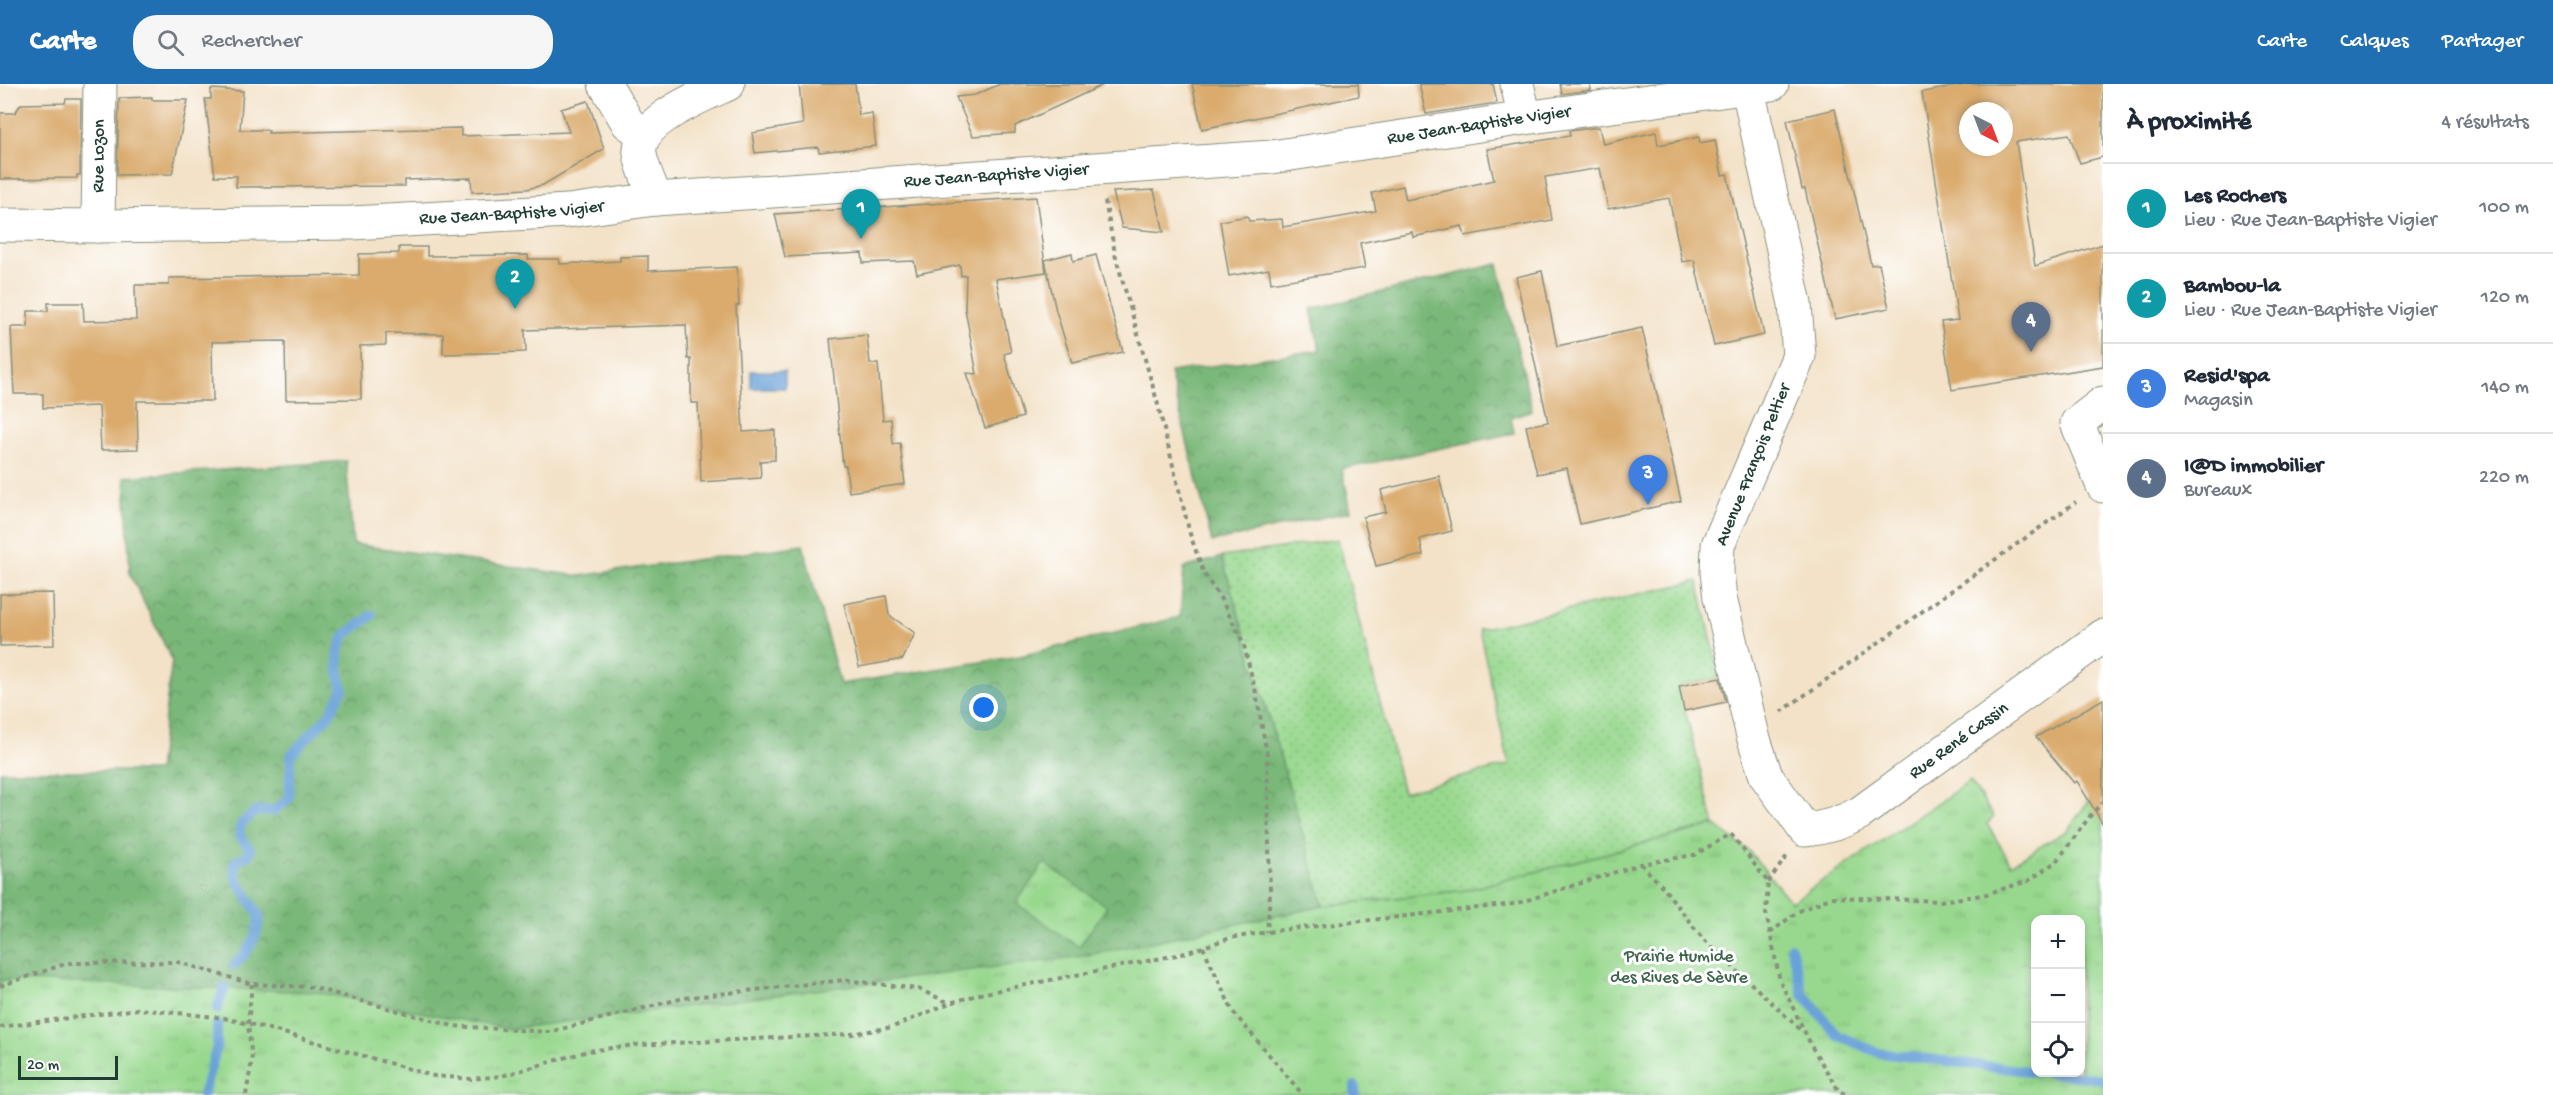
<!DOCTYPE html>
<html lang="fr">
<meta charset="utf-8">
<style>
body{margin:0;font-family:"Gochi Hand",sans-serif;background:#f6f6f7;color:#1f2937}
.controls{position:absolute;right:18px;bottom:18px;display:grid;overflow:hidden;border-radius:12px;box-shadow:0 3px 9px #0003}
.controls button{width:54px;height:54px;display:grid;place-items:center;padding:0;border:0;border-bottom:2px solid #e0e1e3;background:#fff;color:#1f2937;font:30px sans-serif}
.compass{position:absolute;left:1959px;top:18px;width:54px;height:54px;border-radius:50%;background:#fff;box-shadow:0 3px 9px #0003;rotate:138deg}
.scale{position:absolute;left:18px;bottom:15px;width:100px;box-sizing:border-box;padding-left:6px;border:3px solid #1f3d34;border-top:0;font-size:16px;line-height:21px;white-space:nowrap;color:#1f3d34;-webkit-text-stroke:4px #fff;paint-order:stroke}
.you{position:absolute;left:984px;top:624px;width:21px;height:21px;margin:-15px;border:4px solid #fff;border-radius:50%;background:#1a73e8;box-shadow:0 0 0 9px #1a73e833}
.badge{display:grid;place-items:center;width:39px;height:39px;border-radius:50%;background:#1f6fb2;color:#fff;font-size:20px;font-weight:700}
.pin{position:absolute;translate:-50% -50px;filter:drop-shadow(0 2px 3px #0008)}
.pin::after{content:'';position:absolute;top:32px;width:21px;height:18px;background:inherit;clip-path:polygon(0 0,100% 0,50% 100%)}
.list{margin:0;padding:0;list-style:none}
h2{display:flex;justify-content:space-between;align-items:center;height:78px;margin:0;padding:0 24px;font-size:26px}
h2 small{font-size:20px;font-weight:400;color:#747a83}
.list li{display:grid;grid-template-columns:39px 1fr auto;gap:18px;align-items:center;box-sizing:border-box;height:90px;padding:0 24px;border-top:2px solid #e0e1e3}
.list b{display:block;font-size:22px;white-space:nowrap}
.list p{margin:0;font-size:20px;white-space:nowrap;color:#747a83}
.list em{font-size:20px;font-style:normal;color:#747a83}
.icon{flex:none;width:33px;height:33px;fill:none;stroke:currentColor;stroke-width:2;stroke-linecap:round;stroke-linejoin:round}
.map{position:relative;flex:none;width:2103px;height:1011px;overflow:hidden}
header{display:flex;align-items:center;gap:36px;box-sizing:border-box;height:84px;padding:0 30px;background:#1f6fb2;color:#fff}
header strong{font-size:28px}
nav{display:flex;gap:33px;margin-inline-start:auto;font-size:21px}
.search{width:420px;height:54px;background:#f6f6f7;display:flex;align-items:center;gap:15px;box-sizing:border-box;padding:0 21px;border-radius:24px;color:#747a83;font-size:22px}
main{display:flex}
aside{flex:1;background:#fff}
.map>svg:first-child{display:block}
</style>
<header>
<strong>Carte</strong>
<div class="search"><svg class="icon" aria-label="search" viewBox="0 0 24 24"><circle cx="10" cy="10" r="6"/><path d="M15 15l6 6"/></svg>Rechercher</div>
<nav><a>Carte</a><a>Calques</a><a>Partager</a></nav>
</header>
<main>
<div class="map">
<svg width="2103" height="1011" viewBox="0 0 2103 1011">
<defs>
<pattern id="forest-crowns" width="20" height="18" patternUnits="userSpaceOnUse" patternTransform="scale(1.5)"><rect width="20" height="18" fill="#7ab879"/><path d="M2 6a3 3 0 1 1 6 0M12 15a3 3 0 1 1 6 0" fill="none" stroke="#639764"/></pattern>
<pattern id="park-tufts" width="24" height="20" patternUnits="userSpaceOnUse" patternTransform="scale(1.5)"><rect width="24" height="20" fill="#98d88e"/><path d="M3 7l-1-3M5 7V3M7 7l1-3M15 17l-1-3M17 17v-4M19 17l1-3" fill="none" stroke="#83ba7b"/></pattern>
<pattern id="garden-dots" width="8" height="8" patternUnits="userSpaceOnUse" patternTransform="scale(1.5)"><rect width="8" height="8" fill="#98d88e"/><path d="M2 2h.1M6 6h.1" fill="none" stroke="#83ba7b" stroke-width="1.8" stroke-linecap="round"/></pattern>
</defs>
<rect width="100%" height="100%" fill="#fff"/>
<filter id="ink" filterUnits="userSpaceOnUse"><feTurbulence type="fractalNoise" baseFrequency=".0167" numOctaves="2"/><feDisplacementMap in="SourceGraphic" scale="12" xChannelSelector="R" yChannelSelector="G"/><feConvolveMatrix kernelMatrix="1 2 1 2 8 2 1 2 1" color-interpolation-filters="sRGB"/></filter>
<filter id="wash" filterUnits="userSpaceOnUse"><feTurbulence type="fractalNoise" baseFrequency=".008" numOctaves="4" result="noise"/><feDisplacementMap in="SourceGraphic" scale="24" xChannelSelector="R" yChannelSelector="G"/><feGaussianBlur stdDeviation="1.35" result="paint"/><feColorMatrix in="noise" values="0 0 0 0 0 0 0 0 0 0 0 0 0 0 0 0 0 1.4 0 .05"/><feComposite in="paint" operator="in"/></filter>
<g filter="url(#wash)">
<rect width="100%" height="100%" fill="#f3e2c8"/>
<!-- forest -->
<g fill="url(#forest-crowns)" stroke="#4c7a56" stroke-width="1.5">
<polygon points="1498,180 1532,326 1511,333 1514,349 1342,385 1351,427 1212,458 1170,288 1320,266 1311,225"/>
<polygon points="346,377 353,460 579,492 803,461 840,600 1020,572 1180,533 1184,484 1222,473 1324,822 1083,872 538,1011 0,983 0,687 158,687 172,576 130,490 125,393"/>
</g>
<!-- park -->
<g fill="url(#park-tufts)" stroke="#5c8a61" stroke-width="1.5" fill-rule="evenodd">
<path d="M1970,697l24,36 -7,7 24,40 57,-34 21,-30 14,15v280h-2103v-115l316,12 193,37 574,-73 241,-50 142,-16 248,-65 35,26 42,51zM2036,836h44v152h-44z"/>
<polygon points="1044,779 1107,823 1079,863 1016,819"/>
</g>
<!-- garden -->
<polygon fill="url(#garden-dots)" stroke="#5c8a61" stroke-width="1.5" points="1338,455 1403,708 1509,681 1479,545 1698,497 1720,593 1679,602 1714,741 1466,806 1324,822 1222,473"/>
<!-- water -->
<rect fill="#69a1d8" stroke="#446f86" stroke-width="1.5" x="751" y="287" width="34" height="17"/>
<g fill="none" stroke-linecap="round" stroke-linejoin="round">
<!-- stream -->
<g stroke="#69a1d8" stroke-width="10">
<polyline points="1791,863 1803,910 1837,951 1879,969 2036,988"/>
<path d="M234,881c17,-15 22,-27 26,-48l-24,-39 -2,-13 4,-6 10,-3 2,-7 -11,-14 2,-11 15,-13h18l15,-13 2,-43 39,-41 13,-25c-5,-14 -8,-40 2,-53 7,-8 19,-13 27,-21"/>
<polyline points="217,925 225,903"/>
<polyline points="2044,988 2103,995"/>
<polyline points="1355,1002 1355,1011"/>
<polyline points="203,1011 217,962 217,940"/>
</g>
</g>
<g id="blocks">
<!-- building -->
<g fill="#daab6d" fill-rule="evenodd">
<polygon points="799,0 855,0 859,31 872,29 876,62 819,68 818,63 755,69 752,49 803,40"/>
<polygon points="1000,0 1105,0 1015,42 1015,49 973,52 956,13 975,11"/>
<polygon points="1192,0 1358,0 1359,12 1202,45"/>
<polygon points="1419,0 1493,0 1497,19 1426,30"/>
<polygon points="1560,0 1590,0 1591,6 1562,10"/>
<path d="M1970,0h133v73l-23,6 -11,-29 -53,8 19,124 68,-22v122l-151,24 -11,-68 17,-2 -36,-228zM1968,27h36v36h-36z"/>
<polygon points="211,5 243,7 240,46 269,46 268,49 461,44 461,52 569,48 561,25 588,17 604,65 543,101 527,105 472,108 471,94 405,96 405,102 236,103 237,92 215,92 205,15 211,15"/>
<polygon points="152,13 152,16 188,16 172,90 117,91 119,14"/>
<polygon points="66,15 81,15 80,91 77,91 77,94 0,95 0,29 15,29 21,20 65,19"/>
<polygon points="1835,25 1871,181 1879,180 1889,224 1835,235 1805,105 1802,105 1787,36"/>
<polygon points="1599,43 1603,60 1656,48 1658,61 1699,53 1700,59 1715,56 1722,91 1727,90 1764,251 1714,262 1694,176 1682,178 1669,114 1608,125 1600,84 1545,93 1552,136 1465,152 1462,142 1413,153 1412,148 1360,159 1365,184 1271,199 1269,185 1229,192 1220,137 1247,132 1249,137 1282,135 1283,143 1376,127 1372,109 1403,102 1406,116 1494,96 1487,65 1570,52 1569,47"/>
<polygon points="1154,106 1164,148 1122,144 1113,108"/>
<polygon points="1036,113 1046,188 996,195 1011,268 1004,270 1023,333 985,344 967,289 977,290 965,225 966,191 961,192 960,181 917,190 914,177 863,179 862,169 785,173 775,130"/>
<polygon points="399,163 427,163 427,172 528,171 528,175 559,175 560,180 620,177 620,173 648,172 648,187 737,183 739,221 736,222 743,348 775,346 775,376 760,377 761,394 701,398 698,319 691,319 691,275 688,275 686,241 525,246 526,268 443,270 443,250 386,249 386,261 360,262 361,315 286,316 285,257 212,258 213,317 137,317 138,365 101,366 99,322 43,324 43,310 14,310 11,243 28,243 28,227 48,227 48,219 83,219 84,237 136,236 135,201 169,201 169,194 359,191 359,170 399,169"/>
<polygon points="1072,169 1073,177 1096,171 1123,268 1072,279 1056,227 1045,176"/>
<polygon points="1542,187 1557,262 1642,244 1681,417 1580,440 1567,384 1537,390 1526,342 1548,338 1516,193"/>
<polygon points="867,251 870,280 878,280 883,336 891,335 893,360 900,359 905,400 849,408 846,382 843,382 830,255"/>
<polygon points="1439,392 1452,447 1420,455 1423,471 1376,482 1363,433 1386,428 1381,406"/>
<polygon points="53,509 54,561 0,562 0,510"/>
<polygon points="886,512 889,531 915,549 903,575 859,583 844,520"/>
<polygon points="1720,594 1726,618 1684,627 1679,602"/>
<polygon points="2103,615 2103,740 2077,697 2074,699 2036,653"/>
</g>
</g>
</g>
<g filter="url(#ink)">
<use href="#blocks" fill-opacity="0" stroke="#89907e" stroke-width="1.5"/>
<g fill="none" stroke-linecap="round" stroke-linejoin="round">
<defs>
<g id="street">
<polyline points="605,0 628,39 644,51"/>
<polyline points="1517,0 1525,34"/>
<path id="s1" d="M1748,5l47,215 4,52 -81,189 -1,27 3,26 33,138 13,40 39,54c21,-2 37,-7 55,-17l243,-177"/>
<path d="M655,115c-4,-15 -13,-30 -15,-45 -4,-33 64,-59 88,-70"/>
<path id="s2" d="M0,141l98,1 254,-3 216,-12 87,-12 617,-42 253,-39 247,-34"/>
<path id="s3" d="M98,142l2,-142"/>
<polyline points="2103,319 2077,339 2103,402"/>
</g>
</defs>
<!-- street casing -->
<use href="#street" stroke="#89907e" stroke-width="35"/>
<!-- path -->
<g stroke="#89907e" stroke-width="4" stroke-dasharray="4.5 4.5" stroke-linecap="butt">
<polyline points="1105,117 1116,174 1157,317 1190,450 1204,490 1222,517 1243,558 1256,609 1267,670 1270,809 1267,848"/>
<polyline points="1781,628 2076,418"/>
<polyline points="1641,780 1662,802 1703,855 1801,946"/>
<polyline points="1768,798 1787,772"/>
<polyline points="1770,849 1797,828 1832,813 1940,817 1983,811 2028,797 2057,777 2093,728 2103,719"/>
<polyline points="1203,863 1233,928 1303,1011"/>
<polyline points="0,902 68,879 178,878 252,900 311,903 453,942 549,948 684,914 845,896 918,905 950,919"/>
<polyline points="0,943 138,925 187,930 224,934 266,944 434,992 471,995 502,992 588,967 636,961 852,950 893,943 950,919 980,910 1182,870 1230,854 1281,846 1515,820 1641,780 1694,771 1731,750 1768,798 1766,829 1780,897 1813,965 1839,1007 1847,1011"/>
<polyline points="246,1011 252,976 248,940 252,900"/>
</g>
<!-- street -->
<use href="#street" stroke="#fff" stroke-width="33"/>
</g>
</g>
<g text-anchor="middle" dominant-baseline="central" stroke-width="6" stroke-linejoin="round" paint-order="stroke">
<!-- street labels -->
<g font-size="18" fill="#1f3d34" stroke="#fff">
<text stroke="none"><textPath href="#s2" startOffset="1484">Rue Jean-Baptiste Vigier</textPath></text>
<text stroke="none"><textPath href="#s3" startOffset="70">Rue Lozon</textPath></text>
<text stroke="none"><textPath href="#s2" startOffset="998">Rue Jean-Baptiste Vigier</textPath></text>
<text stroke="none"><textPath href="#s2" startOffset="512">Rue Jean-Baptiste Vigier</textPath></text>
<text transform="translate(1754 381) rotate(-68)">Avenue François Peltier</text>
<text stroke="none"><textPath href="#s1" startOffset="962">Rue René Cassin</textPath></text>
</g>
<!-- park labels -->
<g font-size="18" fill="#3d644a" stroke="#fff">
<text x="1679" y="873">Prairie Humide<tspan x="1679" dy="21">des Rives de Sèvre</tspan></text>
</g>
</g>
</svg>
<div class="controls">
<button>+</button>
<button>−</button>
<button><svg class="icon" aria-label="locate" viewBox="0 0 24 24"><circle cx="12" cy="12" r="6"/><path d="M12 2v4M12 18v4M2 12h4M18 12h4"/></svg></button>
</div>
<svg class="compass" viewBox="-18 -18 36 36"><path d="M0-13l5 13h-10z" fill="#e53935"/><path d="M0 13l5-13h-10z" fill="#747a83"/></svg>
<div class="scale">20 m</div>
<div class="you"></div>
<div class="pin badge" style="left:861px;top:155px;background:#0f9aa8">1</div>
<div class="pin badge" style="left:515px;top:225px;background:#0f9aa8">2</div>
<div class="pin badge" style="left:1648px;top:421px;background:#3f7fe0">3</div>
<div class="pin badge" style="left:2031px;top:268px;background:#5c6f8a">4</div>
</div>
<aside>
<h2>À proximité<small>4 résultats</small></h2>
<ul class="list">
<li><span class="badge" style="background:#0f9aa8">1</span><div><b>Les Rochers</b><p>Lieu · Rue Jean-Baptiste Vigier</p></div><em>100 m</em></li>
<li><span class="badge" style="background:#0f9aa8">2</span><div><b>Bambou-la</b><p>Lieu · Rue Jean-Baptiste Vigier</p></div><em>120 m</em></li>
<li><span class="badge" style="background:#3f7fe0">3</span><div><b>Resid'spa</b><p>Magasin</p></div><em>140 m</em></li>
<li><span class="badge" style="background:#5c6f8a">4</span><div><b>I@D immobilier</b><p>Bureaux</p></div><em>220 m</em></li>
</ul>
</aside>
</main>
